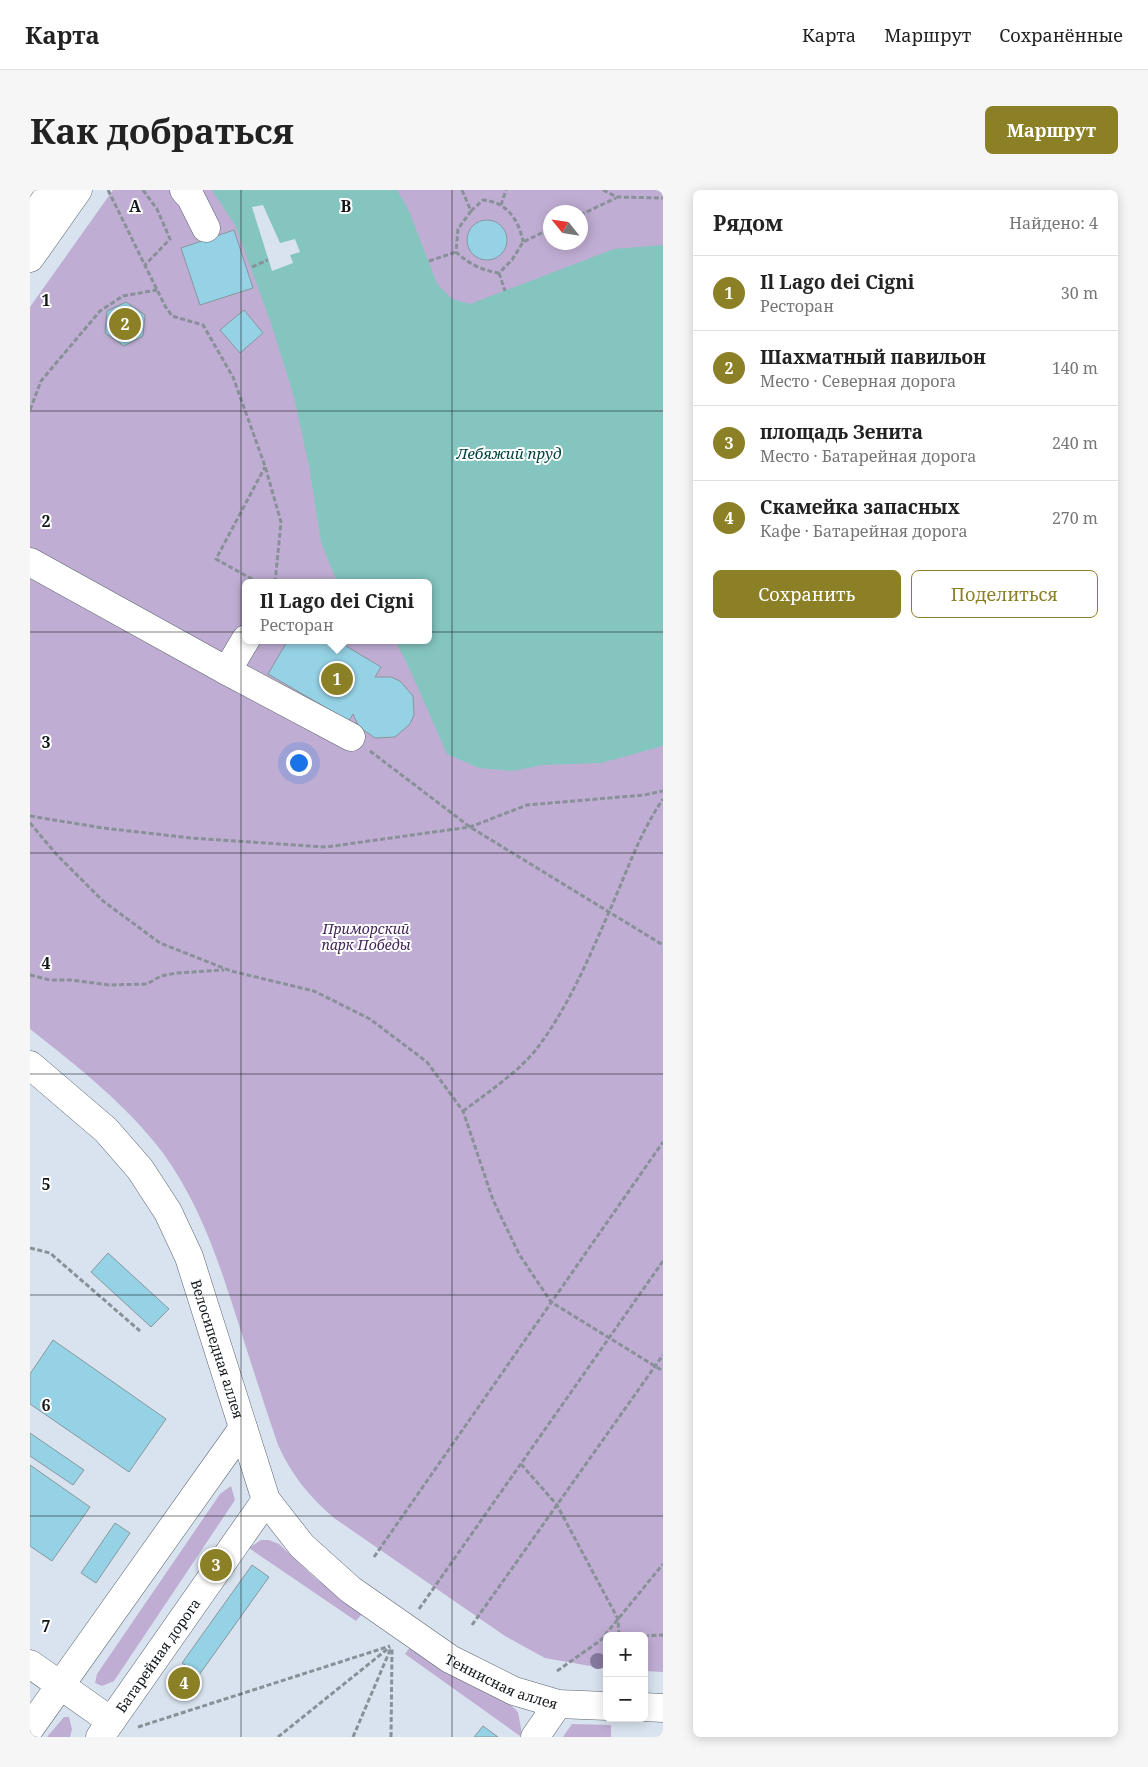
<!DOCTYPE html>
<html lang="ru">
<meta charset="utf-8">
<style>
body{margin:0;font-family:"Noto Serif",serif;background:#f6f6f6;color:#222}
.controls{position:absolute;right:15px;bottom:15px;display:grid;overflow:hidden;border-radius:8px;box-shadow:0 2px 12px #0003}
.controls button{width:45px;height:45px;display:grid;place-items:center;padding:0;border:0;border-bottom:1px solid #e0e0e0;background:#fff;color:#222;font:25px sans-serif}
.compass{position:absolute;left:513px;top:15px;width:45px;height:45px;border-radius:50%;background:#fff;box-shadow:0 2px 12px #0003;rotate:300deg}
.you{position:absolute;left:268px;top:572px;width:18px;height:18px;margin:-12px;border:4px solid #fff;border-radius:50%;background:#1a73e8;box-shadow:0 0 0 8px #1a73e833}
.badge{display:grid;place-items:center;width:32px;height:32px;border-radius:50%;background:#8c8027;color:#fff;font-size:16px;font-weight:700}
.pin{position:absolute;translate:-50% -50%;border:2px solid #fff;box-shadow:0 1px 5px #0006}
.popup{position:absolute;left:212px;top:389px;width:190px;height:65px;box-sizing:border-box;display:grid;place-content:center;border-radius:8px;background:#fff;filter:drop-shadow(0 1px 4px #0005);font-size:16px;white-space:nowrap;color:#767676}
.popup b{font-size:19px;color:#222}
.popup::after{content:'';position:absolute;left:50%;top:100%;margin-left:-10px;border:10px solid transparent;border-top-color:#fff}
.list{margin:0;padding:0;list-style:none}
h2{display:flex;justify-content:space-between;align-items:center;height:65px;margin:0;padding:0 20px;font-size:21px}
h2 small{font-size:16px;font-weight:400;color:#767676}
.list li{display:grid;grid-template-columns:32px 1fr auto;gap:15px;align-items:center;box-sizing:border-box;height:75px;padding:0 20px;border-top:1px solid #e0e0e0}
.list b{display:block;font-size:19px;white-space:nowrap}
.list p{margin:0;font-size:16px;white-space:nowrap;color:#767676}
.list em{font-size:16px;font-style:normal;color:#767676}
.actions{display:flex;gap:10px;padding:15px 20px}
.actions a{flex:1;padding:11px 0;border:1px solid #8c8027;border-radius:8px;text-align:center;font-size:18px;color:#8c8027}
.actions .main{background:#8c8027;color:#fff}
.map{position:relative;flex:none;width:633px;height:1547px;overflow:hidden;border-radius:8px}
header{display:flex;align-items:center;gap:30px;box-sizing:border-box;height:70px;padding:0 25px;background:#fff;border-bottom:1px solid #e0e0e0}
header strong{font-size:24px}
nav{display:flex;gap:28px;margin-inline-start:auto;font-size:18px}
.intro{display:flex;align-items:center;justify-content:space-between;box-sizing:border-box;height:120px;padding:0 30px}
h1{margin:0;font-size:35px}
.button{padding:12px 22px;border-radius:8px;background:#8c8027;color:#fff;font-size:18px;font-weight:700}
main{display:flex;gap:30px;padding:0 30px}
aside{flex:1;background:#fff;border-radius:8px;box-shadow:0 2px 12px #0003}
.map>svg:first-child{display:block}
</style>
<header>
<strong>Карта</strong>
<nav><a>Карта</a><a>Маршрут</a><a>Сохранённые</a></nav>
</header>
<div class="intro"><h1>Как добраться</h1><a class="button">Маршрут</a></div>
<main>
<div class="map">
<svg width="633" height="1547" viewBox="0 0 633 1547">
<rect width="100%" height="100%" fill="#d8e3ef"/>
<!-- green -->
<g fill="#c0add3" fill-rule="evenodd">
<path d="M83,0h550v1482l-19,-1v-35h-37v33l-62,-11 -40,-22 -171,-118c-26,-23 -41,-41 -56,-73 -14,-41 -27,-82 -40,-123 -19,-60 -38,-118 -75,-169 -36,-48 -86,-87 -133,-124v-722zM520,22h30v30h-30zM216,393h182v57h-182z"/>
<polygon points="201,1296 205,1310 84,1491 72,1496 65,1493 67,1484 190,1304"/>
<polygon points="231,1350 239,1350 249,1354 285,1388 333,1423 326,1431 219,1358"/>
<polygon points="380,1457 432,1491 481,1515 488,1522 492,1544 490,1546 375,1464"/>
<polygon points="34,1527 39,1527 42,1539 40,1547 17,1547"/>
<polygon points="542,1534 581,1535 581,1547 533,1547"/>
</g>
<!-- water -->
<polygon fill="#84c5c0" points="182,0 367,0 379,21 407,94 422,109 440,114 584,59 633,55 633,556 571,573 513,575 482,581 449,578 417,564 380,480 365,450 398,450 398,393 311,393 305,387 291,352 279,276 264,207 241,133 205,35"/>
<!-- pier -->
<polygon fill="#d8e3ef" points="233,15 250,53 265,49 270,62 260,65 263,73 242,81 222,17"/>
<!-- building -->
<g fill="#95d2e5" stroke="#87979d">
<circle cx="457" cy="50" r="20"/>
<polygon points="204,40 223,98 170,115 151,58"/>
<polygon points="96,112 115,125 113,146 94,156 75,143 77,121"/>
<polygon points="214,120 233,143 210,163 190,140"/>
<polygon points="258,450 306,450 351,477 345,487 361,487 370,491 383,506 384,525 380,534 365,547 345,548 329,537 323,524 319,531 238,484"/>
<polygon points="78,1063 139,1119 121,1137 61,1082"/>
<polygon points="23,1150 136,1229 99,1282 0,1214 0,1184"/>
<polygon points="0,1243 54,1280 43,1295 0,1266"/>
<polygon points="0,1275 60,1317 22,1371 0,1356"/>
<polygon points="85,1333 100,1343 66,1393 51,1383"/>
<polygon points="222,1375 239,1387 169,1485 152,1473"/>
<polygon points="154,1479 168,1489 155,1507 141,1497"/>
<polygon points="453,1536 468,1547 444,1547"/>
</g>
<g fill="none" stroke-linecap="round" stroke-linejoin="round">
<defs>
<g id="minor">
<polyline points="154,0 161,8 176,38"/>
<polyline points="0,32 22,0"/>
<polyline points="0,68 48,0"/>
<polyline points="0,372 197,481 321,547"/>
<polyline points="197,481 216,449"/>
<path id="s1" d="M0,875l76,65 34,39 28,43 21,45 77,243 36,46 49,44 99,69 64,32 44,13 49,2"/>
<polyline points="0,1474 81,1531"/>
<polyline points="614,1517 633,1518"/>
<polyline points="0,1538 213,1238"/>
<path id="s2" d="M70,1547l166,-237"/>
<polyline points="505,1547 528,1514"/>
</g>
</defs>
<!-- minor casing -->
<use href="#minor" stroke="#59636d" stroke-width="29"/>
<!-- path -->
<g stroke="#889098" stroke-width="3" stroke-dasharray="5 2.5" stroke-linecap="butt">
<polyline points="78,0 135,116 142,126 173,135 203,187 235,276 251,332 245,393"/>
<polyline points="113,0 127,19 140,49 115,75"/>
<path d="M432,0l9,21 -13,18 -2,23c13,12 25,18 43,21l13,-13 11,-18 27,-13"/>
<polyline points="573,0 587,7 633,8"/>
<polyline points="471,15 476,0"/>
<path d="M441,21l12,-11c24,2 36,20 40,42"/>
<polyline points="550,25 586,8"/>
<polyline points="399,71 426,62"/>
<polyline points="222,77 238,70"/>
<polyline points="469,83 475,101"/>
<polyline points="0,220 11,191 70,121 93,106 127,100"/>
<polyline points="229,393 186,369 235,277"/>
<polyline points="340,561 440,637 633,755"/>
<polyline points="0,626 73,638 161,648 296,657 440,637 497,615 614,605 633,601"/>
<polyline points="0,633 27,665 73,711 130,753 201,781 284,801 340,829 397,872 433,921 463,1010 489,1064 521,1112 633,1181"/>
<polyline points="0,785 20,790 41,790 79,795 117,794 131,786 146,783 194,780"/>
<path d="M433,921c23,-17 58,-41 75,-64 30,-40 51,-89 71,-135 17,-38 30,-78 54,-113"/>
<polyline points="0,1058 20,1063 110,1141"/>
<polyline points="491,1274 527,1315 588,1429 589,1446"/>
<polyline points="344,1367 633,952"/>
<polyline points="389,1419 633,1071"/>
<polyline points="442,1435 633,1165"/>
<polyline points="614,1446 633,1445"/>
<polyline points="527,1481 571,1450 633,1374"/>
<polyline points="108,1537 360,1456"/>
<polyline points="248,1547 360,1457"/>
<polyline points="323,1547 361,1458"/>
<polyline points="361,1547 362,1459"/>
</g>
<!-- minor -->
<use href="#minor" stroke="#fff" stroke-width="28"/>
</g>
<!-- trees -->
<circle fill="#867a9e" cx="568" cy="1471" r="8"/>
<!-- grid -->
<path fill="none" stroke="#13171b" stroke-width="1" stroke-opacity="0.55" d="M211,0v1547M422,0v1547M0,221h633M0,442h633M0,663h633M0,884h633M0,1105h633M0,1326h633"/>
<g text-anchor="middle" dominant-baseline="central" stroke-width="4" stroke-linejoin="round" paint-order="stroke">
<!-- park labels -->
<g font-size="14" font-style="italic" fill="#43245b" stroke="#fff">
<text x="336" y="738">Приморский<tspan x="336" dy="16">парк Победы</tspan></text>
</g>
<!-- street labels -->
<g font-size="14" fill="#13171b" stroke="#fff">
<text stroke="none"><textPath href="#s1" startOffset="349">Велосипедная аллея</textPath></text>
<text stroke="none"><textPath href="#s2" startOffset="100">Батарейная дорога</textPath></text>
<text stroke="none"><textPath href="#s1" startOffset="809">Теннисная аллея</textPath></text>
</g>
<!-- water labels -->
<g font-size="15" font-style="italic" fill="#01423f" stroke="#fff">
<text x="479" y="263">Лебяжий пруд</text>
</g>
</g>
<g font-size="16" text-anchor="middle" font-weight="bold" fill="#13171b" stroke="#fff" stroke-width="4" stroke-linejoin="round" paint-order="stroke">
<text x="105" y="22">A</text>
<text x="316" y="22">B</text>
<text x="16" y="116">1</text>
<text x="16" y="337">2</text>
<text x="16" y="558">3</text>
<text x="16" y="779">4</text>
<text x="16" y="1000">5</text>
<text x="16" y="1221">6</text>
<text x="16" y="1442">7</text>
</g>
</svg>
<div class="controls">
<button>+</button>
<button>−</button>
</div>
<svg class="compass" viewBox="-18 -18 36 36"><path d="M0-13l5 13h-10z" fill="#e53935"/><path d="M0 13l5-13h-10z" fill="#767676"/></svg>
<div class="you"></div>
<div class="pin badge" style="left:307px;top:489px">1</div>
<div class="popup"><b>Il Lago dei Cigni</b>Ресторан</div>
<div class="pin badge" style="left:95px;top:134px">2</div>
<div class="pin badge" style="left:186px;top:1375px">3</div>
<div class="pin badge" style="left:154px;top:1493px">4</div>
</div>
<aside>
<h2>Рядом<small>Найдено: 4</small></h2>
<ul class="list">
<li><span class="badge">1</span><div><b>Il Lago dei Cigni</b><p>Ресторан</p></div><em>30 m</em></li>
<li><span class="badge">2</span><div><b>Шахматный павильон</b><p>Место · Северная дорога</p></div><em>140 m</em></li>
<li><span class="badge">3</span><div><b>площадь Зенита</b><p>Место · Батарейная дорога</p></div><em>240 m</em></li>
<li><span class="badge">4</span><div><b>Скамейка запасных</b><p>Кафе · Батарейная дорога</p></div><em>270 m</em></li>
</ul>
<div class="actions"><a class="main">Сохранить</a><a>Поделиться</a></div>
</aside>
</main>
